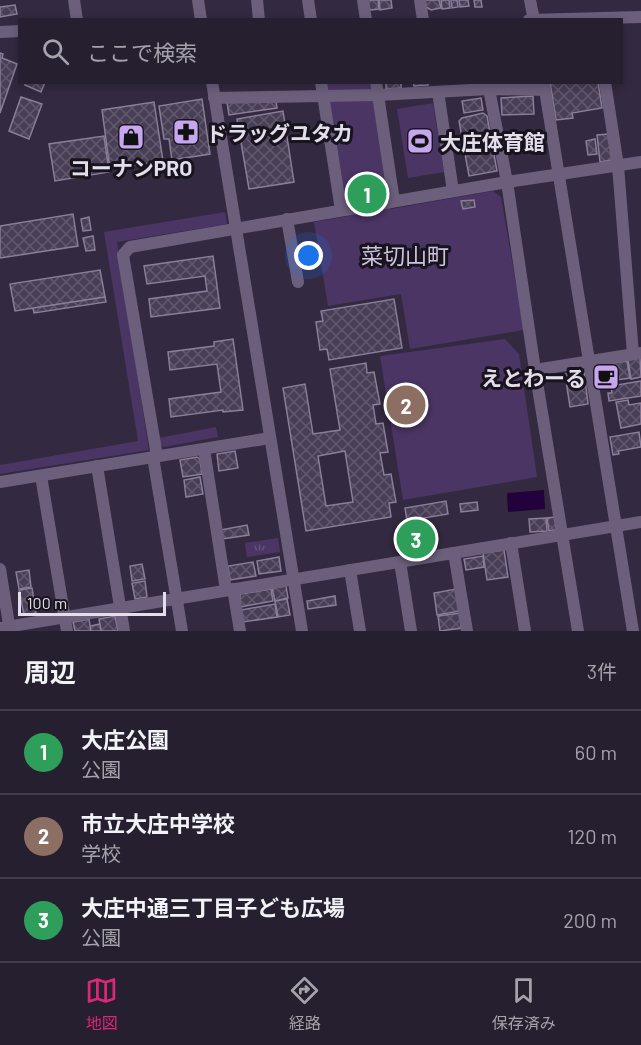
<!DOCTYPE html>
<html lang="ja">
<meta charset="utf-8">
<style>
body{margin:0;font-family:Barlow,"Noto Sans JP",sans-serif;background:#322c3c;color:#f1f3f6}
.scale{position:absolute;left:18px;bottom:15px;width:148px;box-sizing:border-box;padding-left:6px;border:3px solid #e3ddec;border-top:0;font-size:16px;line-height:21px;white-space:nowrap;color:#e3ddec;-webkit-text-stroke:4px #18141e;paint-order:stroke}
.you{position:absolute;left:309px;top:256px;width:21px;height:21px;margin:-15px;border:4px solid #fff;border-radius:50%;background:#1a73e8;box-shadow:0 0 0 9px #1a73e833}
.badge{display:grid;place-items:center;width:39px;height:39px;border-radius:50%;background:#db2777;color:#fff;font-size:20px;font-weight:700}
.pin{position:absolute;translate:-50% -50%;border:3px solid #fff;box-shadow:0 2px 6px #0006}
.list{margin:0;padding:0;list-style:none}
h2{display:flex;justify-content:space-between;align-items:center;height:78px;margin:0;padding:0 24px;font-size:26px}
h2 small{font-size:20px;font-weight:400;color:#a4a2ab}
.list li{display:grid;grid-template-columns:39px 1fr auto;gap:18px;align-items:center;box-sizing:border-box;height:84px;padding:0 24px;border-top:2px solid #423d4c}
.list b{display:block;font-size:22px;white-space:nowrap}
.list p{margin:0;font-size:20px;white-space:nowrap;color:#a4a2ab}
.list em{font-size:20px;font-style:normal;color:#a4a2ab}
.icon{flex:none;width:33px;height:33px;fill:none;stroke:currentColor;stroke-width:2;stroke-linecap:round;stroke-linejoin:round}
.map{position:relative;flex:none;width:641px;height:631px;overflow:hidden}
.search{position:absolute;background:#261f30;box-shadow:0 3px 9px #0003;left:18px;right:18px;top:18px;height:66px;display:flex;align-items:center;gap:15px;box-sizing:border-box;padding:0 21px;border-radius:0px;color:#a4a2ab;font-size:22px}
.sheet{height:330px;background:#261f30}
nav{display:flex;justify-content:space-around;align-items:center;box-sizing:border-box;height:84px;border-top:2px solid #423d4c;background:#261f30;font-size:16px;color:#a4a2ab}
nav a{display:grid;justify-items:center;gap:3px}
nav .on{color:#db2777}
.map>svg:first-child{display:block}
</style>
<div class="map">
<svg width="641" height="631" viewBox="0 0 641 631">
<defs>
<pattern id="grass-tufts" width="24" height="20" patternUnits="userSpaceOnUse" patternTransform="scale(1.5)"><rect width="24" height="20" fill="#4b3564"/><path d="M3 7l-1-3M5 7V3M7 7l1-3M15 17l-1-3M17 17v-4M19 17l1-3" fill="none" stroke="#65527a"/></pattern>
<pattern id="building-cross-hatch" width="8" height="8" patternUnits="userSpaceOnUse" patternTransform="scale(1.5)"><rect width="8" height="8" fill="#483e56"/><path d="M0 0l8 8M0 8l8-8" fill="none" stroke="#62596e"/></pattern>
</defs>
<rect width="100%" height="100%" fill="#332940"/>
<!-- grass -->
<polygon fill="url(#grass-tufts)" points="278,538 280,552 247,557 245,543"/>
<!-- green -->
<g fill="#4b3564">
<polygon points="327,83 370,83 391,209 493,191 501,197 524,330 410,349 401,294 328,306 314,222 348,216"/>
<polygon points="433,103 444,172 408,178 397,109"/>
<polygon points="225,212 227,224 117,242 149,450 0,474 0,465 138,441 104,232"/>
<polygon points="505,339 519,354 537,477 403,500 380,356"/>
<polygon points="216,427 218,437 164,447 160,445 159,438"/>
<polygon points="424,524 429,551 408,553 403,528"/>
</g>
<!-- water -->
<polygon fill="#22013c" points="544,490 545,509 508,512 507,493"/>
<!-- building -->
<g fill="url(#building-cross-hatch)" stroke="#8a7e9a" stroke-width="1.5" fill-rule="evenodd">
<polygon points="367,0 378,0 379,9 371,10 368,8"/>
<polygon points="379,0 391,0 392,8 380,10"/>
<polygon points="425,0 439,0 441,8 431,10 426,7"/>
<polygon points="441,0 449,0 450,8 442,9"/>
<polygon points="451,0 457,0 458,7 452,8"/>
<polygon points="459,0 468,0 469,6 460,7"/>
<polygon points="474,0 481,0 482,7 475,7"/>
<polygon points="15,5 17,14 0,17 0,7"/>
<polygon points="0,53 3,54 2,58 17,64 0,113"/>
<polygon points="26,82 45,82 41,92 25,85"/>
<polygon points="386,82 401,82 401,88 386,89"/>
<polygon points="413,82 428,82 428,85 414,86"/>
<polygon points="550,82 598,82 602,108 572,113 573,118 556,120"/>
<polygon points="533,96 534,114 502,115 501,98"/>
<polygon points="21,97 42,104 29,139 9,131"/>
<polygon points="481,98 483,110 464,113 462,101"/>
<polygon points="202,99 210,154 172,160 169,139 164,139 159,106"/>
<polygon points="276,101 277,108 229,115 227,102"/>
<polygon points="154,102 163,161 110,169 102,110"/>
<polygon points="283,111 294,182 249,189 237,119"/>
<polygon points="483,113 487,116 497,171 469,176 459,121 462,118"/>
<polygon points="608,134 612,160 600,162 597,135"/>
<polygon points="104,136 109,172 55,181 49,144"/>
<polygon points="595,139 597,154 588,155 586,141"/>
<polygon points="474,200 475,207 463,209 461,201"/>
<polygon points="73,214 78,246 0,258 0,226"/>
<polygon points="89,217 91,230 83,231 81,219"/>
<polygon points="93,236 95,250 86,251 83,238"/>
<polygon points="213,256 220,308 151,317 149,299 207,291 205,276 147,284 144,266"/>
<polygon points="100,270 105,297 15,311 10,284"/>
<polygon points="105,297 106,302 34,313 33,308"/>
<polygon points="394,299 402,348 329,360 327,349 320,350 316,322 323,321 321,311"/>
<polygon points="233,339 243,410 223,412 223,410 171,417 169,399 221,392 217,364 170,370 168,352 214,346 214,342"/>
<polygon points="640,358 641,377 631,379 628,360"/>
<polygon points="627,361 630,378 616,380 613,363"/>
<path d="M366,363l1,10 7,-1 6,32 -7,1 3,19 7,-1 5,29 -8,1 4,22 7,-1 5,28 -7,1 2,14 -85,14 -23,-143 22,-4 8,50 27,-4 -10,-61zM345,451l8,51 -27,4 -8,-50z"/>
<polygon points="613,364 615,381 600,383 598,368 600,365"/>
<polygon points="584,371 588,404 570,407 565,374"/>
<polygon points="641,381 641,396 609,401 608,393 612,393 611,386"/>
<polygon points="628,400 629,405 641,403 641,424 621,428 616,402"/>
<polygon points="639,432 641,447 618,451 619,454 613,455 610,437"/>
<polygon points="235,451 238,468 219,471 217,454"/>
<polygon points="197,457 200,459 202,474 183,477 180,460"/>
<polygon points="200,477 203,494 186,497 184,480"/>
<polygon points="446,501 448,514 407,521 405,508"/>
<polygon points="477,502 478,510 461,512 460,504"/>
<polygon points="555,517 556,530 549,531 547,518"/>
<polygon points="546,518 547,531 530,532 529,519"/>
<polygon points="247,525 249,535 222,539 220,530"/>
<polygon points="504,550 508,577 487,580 483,553"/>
<polygon points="483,556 484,567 466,570 464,559"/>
<polygon points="279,557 281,571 259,574 257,561"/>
<polygon points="253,562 256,576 230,580 228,566"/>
<polygon points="142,564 145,579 132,581 130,566"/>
<polygon points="29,570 31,587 19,589 16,572"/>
<polygon points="145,581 147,597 135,599 132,583"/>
<polygon points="286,586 288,598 275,601 272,588"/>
<polygon points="32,588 36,613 24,615 19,590"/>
<polygon points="271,589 273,601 240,607 240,594"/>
<polygon points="456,589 460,611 437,615 434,593"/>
<polygon points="335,596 336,605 308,609 307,601"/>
<polygon points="287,599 290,615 278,617 275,601"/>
<polygon points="275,604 277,617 243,622 241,610"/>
<polygon points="460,613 462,628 440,631 438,616"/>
<polygon points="115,616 118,631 101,631 99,619"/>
<polygon points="89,619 91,631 75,631 73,622"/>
<polygon points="100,624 101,631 91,631 90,626"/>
</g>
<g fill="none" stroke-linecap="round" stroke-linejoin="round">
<!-- minor -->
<g stroke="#6b5f7c" stroke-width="12">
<polyline points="74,0 77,20"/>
<polyline points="198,0 201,20"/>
<polyline points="257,0 259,20"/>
<polyline points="308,0 311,20"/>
<polyline points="363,0 366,20"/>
<polyline points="420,0 423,20"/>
<polyline points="530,0 534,20"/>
<polyline points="529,20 641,17"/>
<polyline points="0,32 20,31"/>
<polyline points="212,82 302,631"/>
<polyline points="321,82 341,210"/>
<polyline points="376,82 394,201"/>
<polyline points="605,82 618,166 633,354"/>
<polyline points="544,84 633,631"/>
<polyline points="545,90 489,89 507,182 535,370 578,631"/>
<polyline points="438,92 453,191"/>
<polyline points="214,98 378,95 489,89 488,84"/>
<polyline points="287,219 298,282"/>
<polyline points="535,370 641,353"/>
<polyline points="204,449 226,590"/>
<polyline points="157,456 123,255 130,247 507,182 641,162"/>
<polyline points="153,457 182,631"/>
<polyline points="97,466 124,631"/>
<polyline points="41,476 67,631"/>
<polyline points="0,482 270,438"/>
<polyline points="511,543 525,631"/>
<polyline points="454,553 467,631"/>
<polyline points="400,562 411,631"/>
<polyline points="0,569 10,631"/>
<polyline points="350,570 360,631"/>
<polyline points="233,589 240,631"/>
<polyline points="0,628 641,522"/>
</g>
</g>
<!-- icons -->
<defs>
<symbol id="pharmacy-square" viewBox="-11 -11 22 22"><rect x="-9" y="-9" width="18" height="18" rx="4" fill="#c7a6f0" stroke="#18141e"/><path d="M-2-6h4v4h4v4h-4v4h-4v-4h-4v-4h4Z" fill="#111"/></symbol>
<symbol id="shop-square" viewBox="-11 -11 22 22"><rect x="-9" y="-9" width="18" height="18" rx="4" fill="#c7a6f0" stroke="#18141e"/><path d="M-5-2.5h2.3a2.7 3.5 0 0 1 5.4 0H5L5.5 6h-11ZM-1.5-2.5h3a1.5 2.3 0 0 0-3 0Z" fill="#111"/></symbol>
<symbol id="stadium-square" viewBox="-11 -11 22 22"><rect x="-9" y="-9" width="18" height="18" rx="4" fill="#c7a6f0" stroke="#18141e"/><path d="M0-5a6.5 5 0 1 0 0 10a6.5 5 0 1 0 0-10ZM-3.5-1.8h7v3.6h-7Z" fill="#111"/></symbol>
<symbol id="cafe-square" viewBox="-11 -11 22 22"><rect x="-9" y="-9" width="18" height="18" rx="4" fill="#c7a6f0" stroke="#18141e"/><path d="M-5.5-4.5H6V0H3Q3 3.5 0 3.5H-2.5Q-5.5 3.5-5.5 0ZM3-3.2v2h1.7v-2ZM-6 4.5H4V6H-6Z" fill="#111"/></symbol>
</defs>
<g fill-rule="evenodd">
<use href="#pharmacy-square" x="171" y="117" width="30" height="30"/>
<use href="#shop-square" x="116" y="122" width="30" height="30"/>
<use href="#stadium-square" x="405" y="126" width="30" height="30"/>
<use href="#cafe-square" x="591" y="362" width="30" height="30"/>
</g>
<g text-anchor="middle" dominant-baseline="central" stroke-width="6" stroke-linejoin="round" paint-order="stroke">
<!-- poi labels -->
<g font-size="21" font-weight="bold" fill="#e3ddec" stroke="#18141e" text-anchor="start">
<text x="206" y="132">ドラッグユタカ</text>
<text x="440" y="141">大庄体育館</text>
<text x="131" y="167" text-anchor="middle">コーナンPRO</text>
<text x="586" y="377" text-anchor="end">えとわーる</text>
</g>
<!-- neighbourhood labels -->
<g font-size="22" fill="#cec1df" stroke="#18141e">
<text x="405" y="255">菜切山町</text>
</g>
</g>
</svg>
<div class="scale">100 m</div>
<div class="you"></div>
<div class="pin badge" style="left:367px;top:194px;background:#2e9e5b">1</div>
<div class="pin badge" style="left:406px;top:405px;background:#8d6e63">2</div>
<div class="pin badge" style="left:416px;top:539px;background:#2e9e5b">3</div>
<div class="search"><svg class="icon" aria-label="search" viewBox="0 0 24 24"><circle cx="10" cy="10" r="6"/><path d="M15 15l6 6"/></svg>ここで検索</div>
</div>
<section class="sheet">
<h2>周辺<small>3件</small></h2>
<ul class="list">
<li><span class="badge" style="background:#2e9e5b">1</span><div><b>大庄公園</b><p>公園</p></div><em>60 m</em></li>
<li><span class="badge" style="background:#8d6e63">2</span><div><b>市立大庄中学校</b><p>学校</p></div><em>120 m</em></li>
<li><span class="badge" style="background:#2e9e5b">3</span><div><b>大庄中通三丁目子ども広場</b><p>公園</p></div><em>200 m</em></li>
</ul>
</section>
<nav>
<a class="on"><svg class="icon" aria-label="map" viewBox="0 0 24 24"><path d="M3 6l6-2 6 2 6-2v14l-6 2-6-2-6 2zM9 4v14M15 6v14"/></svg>地図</a>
<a><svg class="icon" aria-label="directions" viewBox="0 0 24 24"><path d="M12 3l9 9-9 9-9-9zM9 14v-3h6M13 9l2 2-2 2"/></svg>経路</a>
<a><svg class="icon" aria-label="saved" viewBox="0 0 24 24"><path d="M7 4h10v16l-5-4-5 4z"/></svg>保存済み</a>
</nav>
